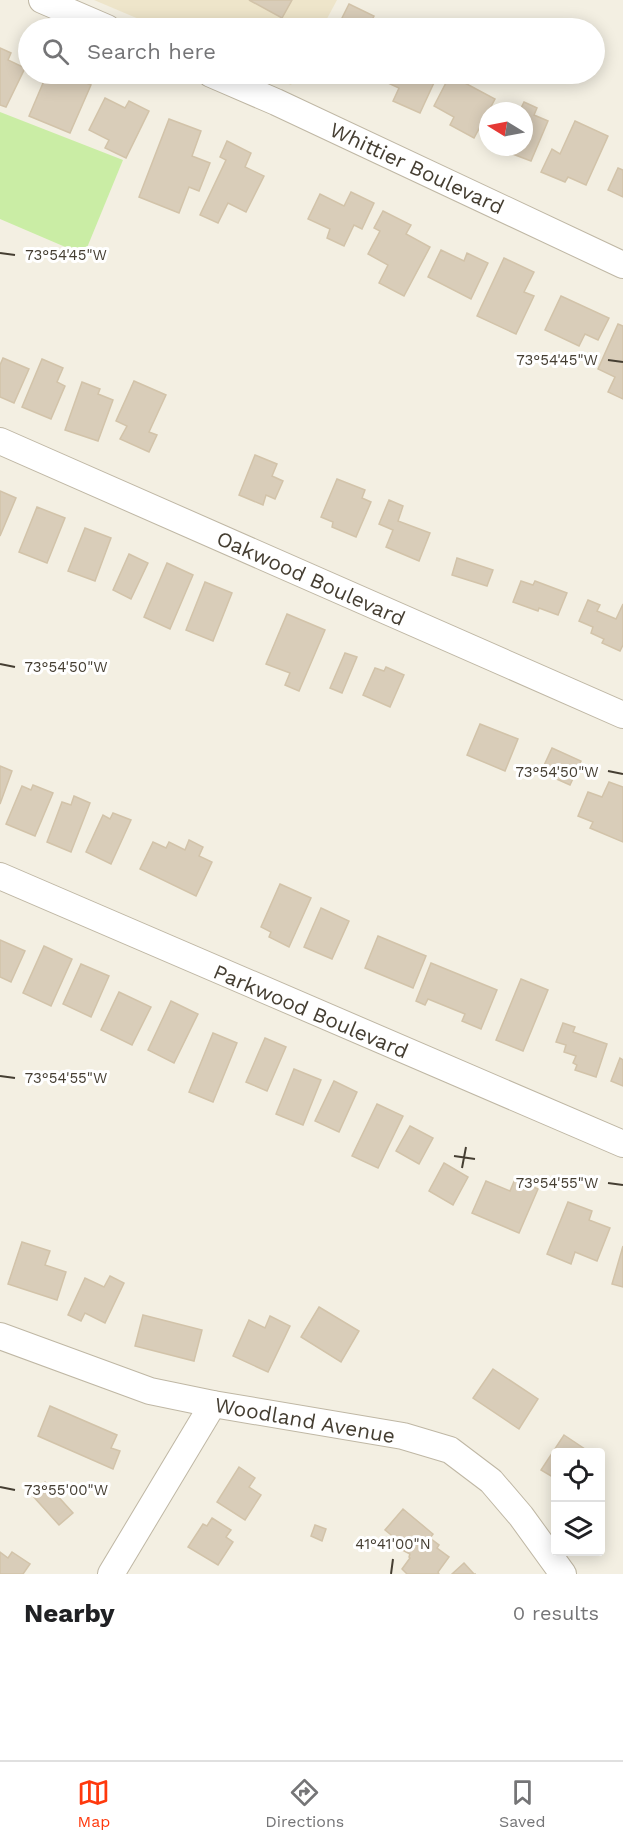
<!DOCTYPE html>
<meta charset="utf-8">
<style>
body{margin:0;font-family:"Work Sans",sans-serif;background:#f2f2f2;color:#202124}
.controls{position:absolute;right:18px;bottom:18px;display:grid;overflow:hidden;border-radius:6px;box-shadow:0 3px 15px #0003}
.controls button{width:54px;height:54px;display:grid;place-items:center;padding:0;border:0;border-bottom:2px solid #e0e0e0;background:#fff;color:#202124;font:30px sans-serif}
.compass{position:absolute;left:479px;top:102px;width:54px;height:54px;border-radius:50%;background:#fff;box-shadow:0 3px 15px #0003;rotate:280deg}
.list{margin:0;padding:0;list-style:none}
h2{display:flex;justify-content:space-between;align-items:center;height:78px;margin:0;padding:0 24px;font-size:26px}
h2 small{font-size:20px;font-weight:400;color:#757577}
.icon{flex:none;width:33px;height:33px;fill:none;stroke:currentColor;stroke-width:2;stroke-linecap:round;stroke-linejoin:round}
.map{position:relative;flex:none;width:623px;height:1574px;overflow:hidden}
.search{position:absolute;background:#fff;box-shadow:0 3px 15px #0003;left:18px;right:18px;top:18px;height:66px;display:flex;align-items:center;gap:15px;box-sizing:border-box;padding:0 21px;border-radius:33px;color:#757577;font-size:22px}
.sheet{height:186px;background:#fff}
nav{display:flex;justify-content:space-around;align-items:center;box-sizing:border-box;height:84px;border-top:2px solid #e0e0e0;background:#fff;font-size:16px;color:#757577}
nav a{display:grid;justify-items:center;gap:3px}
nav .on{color:#ff390d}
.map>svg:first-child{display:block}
</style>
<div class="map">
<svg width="623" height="1574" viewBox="0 0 623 1574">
<rect width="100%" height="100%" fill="#f3efe2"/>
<!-- education -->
<g fill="#eee5ca">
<polygon points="94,0 337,0 322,28 160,28"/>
<polygon points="264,74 297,74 291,85"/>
</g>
<!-- green -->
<polygon fill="#caeda5" points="0,112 123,160 84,255 0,219"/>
<!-- building -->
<g fill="#d9cdb9" stroke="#d2c3a9" stroke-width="1.5">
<polygon points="249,0 292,0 282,18"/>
<polygon points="349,4 374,16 368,28 337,28"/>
<polygon points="0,48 11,53 8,60 25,68 6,107 0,105"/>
<polygon points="66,74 91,85 70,133 29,116 46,76 62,83"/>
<polygon points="379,74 438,74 420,113 393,101 399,88 377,78"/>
<polygon points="450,75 495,99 474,138 450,125 454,117 434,106"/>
<polygon points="105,98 125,108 129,101 149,111 126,158 105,148 109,140 89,130"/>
<polygon points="524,102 537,108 534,115 548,121 531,161 510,153 512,147 524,147 524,111 511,111 513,105 521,108"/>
<polygon points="169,119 201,131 192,156 210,163 199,191 189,187 179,213 139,197"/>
<polygon points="575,121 608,136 586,185 568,177 565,182 541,172 552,149 560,154"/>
<polygon points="227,141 251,153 245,167 264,176 246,212 228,203 218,223 200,215 226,160 220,157"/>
<polygon points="618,168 623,170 623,197 608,190"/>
<polygon points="351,192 374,203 362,229 354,225 344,246 327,238 330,229 308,219 320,194 344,206"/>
<polygon points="383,211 411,225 406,234 430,247 404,296 379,283 388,265 368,254 380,231 374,228"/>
<polygon points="441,250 464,261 467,253 488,263 471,299 428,277"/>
<polygon points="504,258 534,272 524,292 534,296 516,334 477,316"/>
<polygon points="561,296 609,318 598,340 585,334 579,346 545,330"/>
<polygon points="618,324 623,326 623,399 608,392 615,377 598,369"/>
<polygon points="3,358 29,369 14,403 0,397 0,365"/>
<polygon points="42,359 63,368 57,382 65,386 51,419 22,407"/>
<polygon points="134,381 166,395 149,432 157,435 149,452 120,439 127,426 116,421"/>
<polygon points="82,382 100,389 98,394 113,400 98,441 65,430"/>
<polygon points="255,455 277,464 272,476 283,481 275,499 266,495 263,505 239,495"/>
<polygon points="337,479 365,490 362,498 371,502 356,537 332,527 333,522 321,517"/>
<polygon points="0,491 16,498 0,536"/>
<polygon points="389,500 403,506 398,521 430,533 419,561 386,547 393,530 379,524"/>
<polygon points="37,507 65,518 47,563 19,552"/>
<polygon points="85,528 111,538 95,581 68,571"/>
<polygon points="129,554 148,563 131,599 113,590"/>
<polygon points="457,558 493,570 487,586 452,575"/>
<polygon points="167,563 193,575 170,629 144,617"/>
<polygon points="521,581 533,585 535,581 567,593 558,615 539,608 538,611 513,602"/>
<polygon points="205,582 232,593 213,641 186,630"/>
<polygon points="588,600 600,605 597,611 616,619 623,604 623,645 620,651 602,643 604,639 591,633 593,627 579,621"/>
<polygon points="287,614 325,630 299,691 285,685 290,673 266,664"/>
<polygon points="345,653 357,657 342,693 330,688"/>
<polygon points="386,667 404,675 390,707 363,695 375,668 384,671"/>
<polygon points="480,724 518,739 505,771 467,755"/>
<polygon points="552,748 581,761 570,785 541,772"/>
<polygon points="0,766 12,771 0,804"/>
<polygon points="609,782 623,787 623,842 590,828 593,822 578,816 588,792 602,797"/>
<polygon points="33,785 53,793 35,836 6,824 22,786 31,790"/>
<polygon points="74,796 90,803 71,852 47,842 62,802 71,805"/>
<polygon points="113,813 131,820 111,864 86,852 103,815 110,819"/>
<polygon points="189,840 203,847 199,856 212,862 196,896 140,869 153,842 166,848 169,842 185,850"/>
<polygon points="280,884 311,898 289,947 269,937 271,932 261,927"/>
<polygon points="321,908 349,921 332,959 304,947"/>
<polygon points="378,936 426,956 413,988 365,968"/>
<polygon points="0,940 25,951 11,982 0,977"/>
<polygon points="44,946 72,959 51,1006 23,993"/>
<polygon points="431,963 497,990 481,1029 462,1021 465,1014 428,999 425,1005 416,1001"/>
<polygon points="81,964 109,976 91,1017 63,1004"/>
<polygon points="521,979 548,990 523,1051 496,1040"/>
<polygon points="119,992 151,1007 132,1045 101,1030"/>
<polygon points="171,1001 198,1014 174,1063 148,1050"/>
<polygon points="563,1023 575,1027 573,1032 607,1044 596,1077 575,1070 577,1065 573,1063 576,1056 564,1052 566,1045 556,1042"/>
<polygon points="213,1033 237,1043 213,1102 189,1092"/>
<polygon points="265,1038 286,1047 267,1091 246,1082"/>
<polygon points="620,1058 623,1060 623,1086 611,1081"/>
<polygon points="294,1069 321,1080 303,1125 276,1114"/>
<polygon points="334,1081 357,1092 339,1132 315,1121"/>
<polygon points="377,1104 403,1116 378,1168 352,1156"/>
<polygon points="410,1126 433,1138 419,1164 396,1151"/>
<polygon points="444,1163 468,1177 453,1205 429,1191"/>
<polygon points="515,1179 538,1189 519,1233 472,1213 486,1181 510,1191"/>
<polygon points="568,1202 592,1211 589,1220 610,1228 597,1261 575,1252 571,1264 547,1254"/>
<polygon points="22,1242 50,1251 45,1265 66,1272 57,1300 8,1284"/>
<polygon points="623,1246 623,1287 612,1284"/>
<polygon points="110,1276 124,1283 105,1323 85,1313 81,1321 68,1315 85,1278 104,1287"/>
<polygon points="319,1307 359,1331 341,1362 301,1337"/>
<polygon points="143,1315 202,1330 194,1361 135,1346"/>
<polygon points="270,1316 290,1326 268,1372 233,1356 249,1320 265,1328"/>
<polygon points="493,1369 538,1399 519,1429 473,1398"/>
<polygon points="50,1406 117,1435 111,1448 120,1451 113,1469 38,1436"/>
<polygon points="564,1435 588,1451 587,1452 556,1452 556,1479 541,1470"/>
<polygon points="239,1467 255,1478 249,1487 261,1495 245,1520 217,1502"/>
<polygon points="45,1482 73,1513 59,1525 32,1495"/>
<polygon points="403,1509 433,1534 430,1538 439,1545 437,1548 449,1557 438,1572 439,1574 407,1574 402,1569 410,1558 409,1557 410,1554 395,1546 396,1539 385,1530"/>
<polygon points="212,1518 231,1530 226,1537 233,1542 218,1565 188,1547 203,1524 207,1526"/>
<polygon points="315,1525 326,1529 322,1541 311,1536"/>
<polygon points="0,1552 8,1558 12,1552 30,1564 23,1574 0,1574"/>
<polygon points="464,1563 474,1574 476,1574 452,1574"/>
</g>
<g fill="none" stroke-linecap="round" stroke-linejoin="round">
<defs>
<g id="minor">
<polyline points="42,0 107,28"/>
<polyline points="211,74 276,102 623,265"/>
<polyline points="0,441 623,715"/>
<polyline points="0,876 623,1144"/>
<polyline points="0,1336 150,1391 213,1404 403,1436 450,1450 491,1481 521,1516 563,1574"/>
<polyline points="111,1574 213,1404"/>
</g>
</defs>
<!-- minor casing -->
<use href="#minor" stroke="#bfb7a4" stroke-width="28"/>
<!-- minor -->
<use href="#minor" stroke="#fff" stroke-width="26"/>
</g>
<!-- ticks -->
<path fill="none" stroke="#453e32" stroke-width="2" d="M0,253l15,2M608,360l15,2M0,664l15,3M608,771l15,3M0,1076l15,2M454,1156l21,3M462,1168l4,-21M608,1183l15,2M0,1487l15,3M391,1574l2,-15"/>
<g text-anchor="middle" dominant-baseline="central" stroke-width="6" stroke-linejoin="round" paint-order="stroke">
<!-- street labels -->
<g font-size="21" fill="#453e32" stroke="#fff">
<text transform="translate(417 168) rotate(25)">Whittier Boulevard</text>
<text transform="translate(311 578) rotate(24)">Oakwood Boulevard</text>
<text transform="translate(311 1011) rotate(23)">Parkwood Boulevard</text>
<text transform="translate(305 1420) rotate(10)">Woodland Avenue</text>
</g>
</g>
<g font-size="15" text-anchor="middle" fill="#453e32" stroke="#fff" stroke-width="6" stroke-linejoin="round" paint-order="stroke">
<text x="66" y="260">73°54'45"W</text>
<text x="557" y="365">73°54'45"W</text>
<text x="66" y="672">73°54'50"W</text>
<text x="557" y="777">73°54'50"W</text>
<text x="66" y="1083">73°54'55"W</text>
<text x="557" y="1188">73°54'55"W</text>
<text x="66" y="1495">73°55'00"W</text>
<text x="393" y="1549">41°41'00"N</text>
</g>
</svg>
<div class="controls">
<button><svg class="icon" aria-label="locate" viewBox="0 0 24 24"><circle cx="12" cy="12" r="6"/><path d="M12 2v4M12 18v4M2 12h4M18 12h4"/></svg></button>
<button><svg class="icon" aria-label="layers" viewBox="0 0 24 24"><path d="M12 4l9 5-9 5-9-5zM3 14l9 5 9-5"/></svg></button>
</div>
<svg class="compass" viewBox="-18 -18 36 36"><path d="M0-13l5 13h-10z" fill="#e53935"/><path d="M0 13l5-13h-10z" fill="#757577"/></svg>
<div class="search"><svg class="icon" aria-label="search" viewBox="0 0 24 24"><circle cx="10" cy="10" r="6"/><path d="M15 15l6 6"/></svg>Search here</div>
</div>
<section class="sheet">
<h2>Nearby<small>0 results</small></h2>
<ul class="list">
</ul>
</section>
<nav>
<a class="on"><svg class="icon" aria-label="map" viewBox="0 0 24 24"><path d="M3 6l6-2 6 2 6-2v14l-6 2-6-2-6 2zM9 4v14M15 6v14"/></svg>Map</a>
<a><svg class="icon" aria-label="directions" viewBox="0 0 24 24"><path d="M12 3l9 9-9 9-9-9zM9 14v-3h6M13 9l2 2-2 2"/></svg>Directions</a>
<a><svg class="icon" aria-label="saved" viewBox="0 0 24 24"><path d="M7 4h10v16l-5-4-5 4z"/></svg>Saved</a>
</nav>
